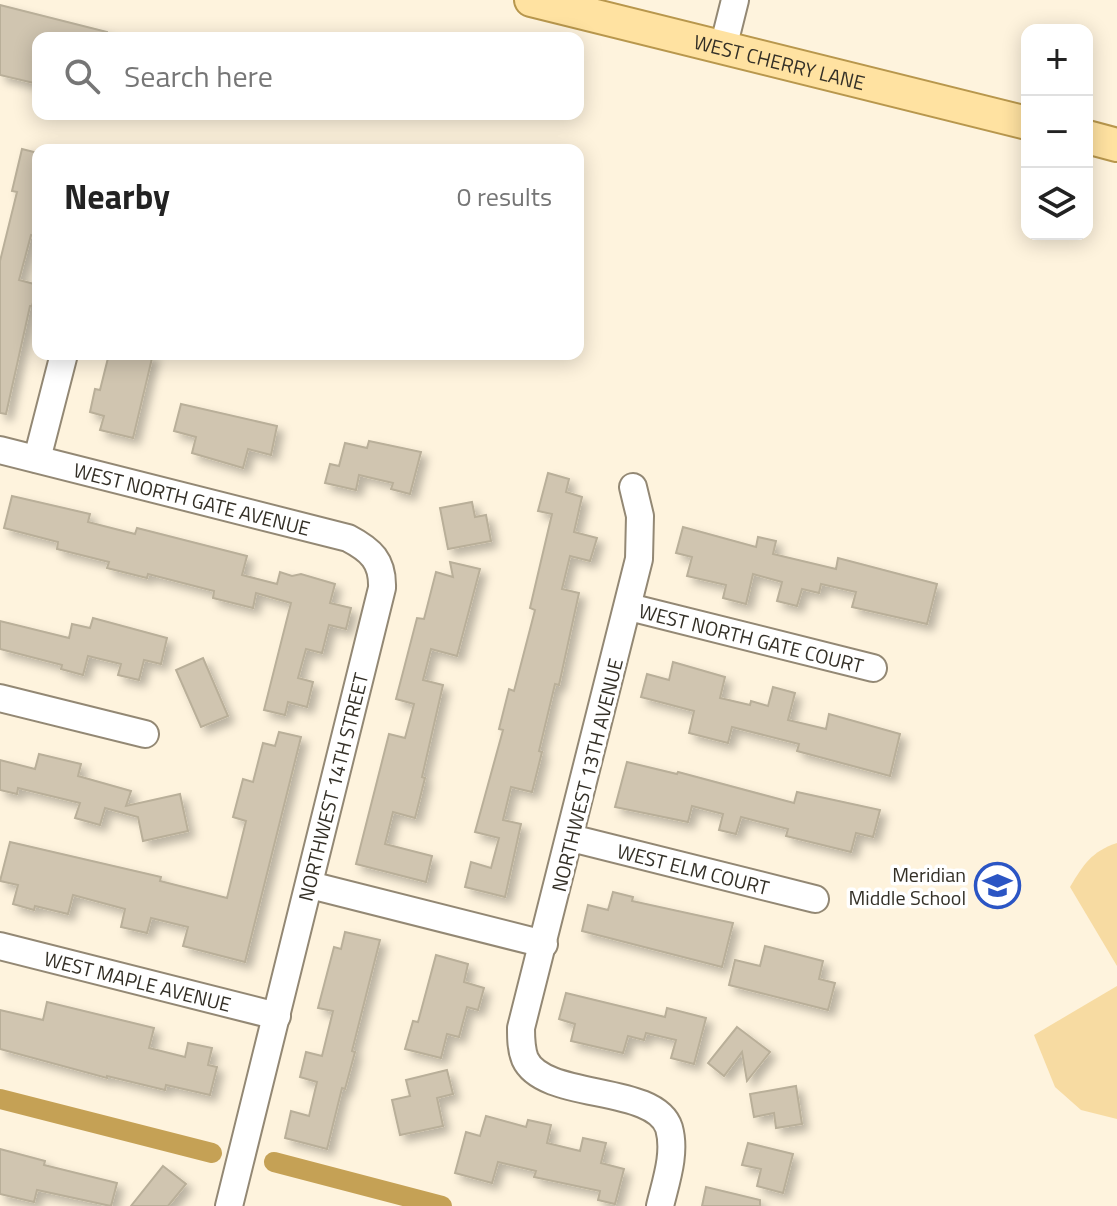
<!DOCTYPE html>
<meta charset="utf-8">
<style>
body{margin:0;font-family:"Titillium Web",sans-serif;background:#f2f2f2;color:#222}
.controls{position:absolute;right:24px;top:24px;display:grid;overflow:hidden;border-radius:16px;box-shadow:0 4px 20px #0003}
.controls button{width:72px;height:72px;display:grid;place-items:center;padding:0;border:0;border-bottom:2px solid #e0e0e0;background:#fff;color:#222;font:40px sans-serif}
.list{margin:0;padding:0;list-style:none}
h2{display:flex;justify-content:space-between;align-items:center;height:104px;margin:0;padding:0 32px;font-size:34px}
h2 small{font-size:26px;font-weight:400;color:#767676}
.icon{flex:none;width:44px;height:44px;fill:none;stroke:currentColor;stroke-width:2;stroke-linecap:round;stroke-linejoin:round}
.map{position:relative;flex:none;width:1117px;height:1206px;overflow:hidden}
.search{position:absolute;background:#fff;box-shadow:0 4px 20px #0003;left:32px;top:32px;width:552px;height:88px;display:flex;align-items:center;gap:20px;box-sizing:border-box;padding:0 28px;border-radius:16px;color:#767676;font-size:30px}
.panel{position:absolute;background:#fff;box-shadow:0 4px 20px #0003;left:32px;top:144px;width:552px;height:216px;border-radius:16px}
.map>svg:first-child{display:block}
</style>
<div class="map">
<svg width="1117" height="1206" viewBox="0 0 1117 1206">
<defs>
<filter id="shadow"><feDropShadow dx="6" dy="6" stdDeviation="4" flood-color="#0004"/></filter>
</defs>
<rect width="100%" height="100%" fill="#fef3dd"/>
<!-- green -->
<g fill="#f7dba2">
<path d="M1117,843v123l-47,-79c13,-22 22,-36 47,-44z"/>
<polygon points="1117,986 1117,1119 1081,1110 1055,1087 1034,1035"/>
</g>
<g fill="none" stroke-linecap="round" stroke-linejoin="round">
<!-- canal -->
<g stroke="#c5a155" stroke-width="20">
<polyline points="0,1099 212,1153"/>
<polyline points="274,1162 442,1206"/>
</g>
</g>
<!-- building -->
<g fill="#d0c5b0" stroke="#b9af99" stroke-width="2" filter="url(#shadow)">
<polygon points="0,5 107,32 106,38 38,38 38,84 0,75"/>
<polygon points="22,149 38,153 38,194 34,211 38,212 38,237 31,235 19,280 38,285 32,306 30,306 6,414 0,413 0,261 17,192 12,191"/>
<polygon points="109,354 153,354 133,438 100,430 104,416 90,412 95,389 100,390"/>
<polygon points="181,404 277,426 271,455 248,449 243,468 192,453 196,437 174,431"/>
<polygon points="369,441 421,452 410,494 391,489 393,483 359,475 356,490 325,483 330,464 339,466 345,443 367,448"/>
<polygon points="548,473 569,479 566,492 582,497 574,532 597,538 590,561 570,556 562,589 579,593 559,685 555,684 539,751 542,752 532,792 511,787 503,820 521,824 505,897 465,887 471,862 491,868 499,838 475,832 503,730 499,729 509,689 514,691 535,610 530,608 552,514 538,511"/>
<polygon points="12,496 90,514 88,522 135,534 137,528 247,556 242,575 277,584 280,572 292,576 301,574 335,584 330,603 351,608 346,629 329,625 322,653 306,649 298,678 313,682 307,707 288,702 285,715 264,710 291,603 256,593 253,608 213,598 214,591 148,574 147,578 107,568 109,562 57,549 58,542 4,528"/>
<polygon points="472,502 475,517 486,515 491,541 448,549 440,508"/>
<polygon points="683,527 756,547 758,537 776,541 773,554 836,569 838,558 937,584 927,624 852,607 856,592 821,584 819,593 802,589 797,606 777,601 782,582 753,574 746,604 723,598 726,585 687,576 692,557 676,553"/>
<polygon points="450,562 480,569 457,656 431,649 423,680 443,685 422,777 425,778 415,818 393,812 385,844 432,856 426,882 356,864 389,734 405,738 414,704 396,699 417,618 424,619 436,572 453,577"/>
<polygon points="93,618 167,638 161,664 144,660 139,680 118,675 121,664 88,656 83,675 61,669 62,665 0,649 0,621 69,638 72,624 90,628"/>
<polygon points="203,658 228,716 201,727 176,670"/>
<polygon points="673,662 725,677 720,698 750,705 751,701 768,706 773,687 795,693 788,720 826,729 829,714 900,734 890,776 797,751 799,744 732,727 728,743 689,733 694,711 641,697 647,674 669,680"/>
<polygon points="279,732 301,737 245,962 183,946 188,927 151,918 147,933 121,927 125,909 73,895 68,914 35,906 34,910 13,904 18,885 0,881 10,842 161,877 160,881 227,898 246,821 233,817 243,779 253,782 263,743 275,746"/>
<polygon points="39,754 81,764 78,776 131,791 126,806 180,794 188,831 143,841 138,817 105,808 100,825 75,818 80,803 18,788 17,794 0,790 0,760 35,769"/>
<polygon points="627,762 677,774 678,772 794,803 797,792 880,810 873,837 856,833 851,852 786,836 788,829 741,817 736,834 719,830 723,814 692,806 688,822 615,807"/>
<polygon points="613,892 633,897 632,901 733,923 722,967 582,931 588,905 608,910"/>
<polygon points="345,932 380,940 352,1051 355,1052 345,1089 342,1088 327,1149 285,1138 291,1111 309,1116 317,1082 300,1077 306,1052 322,1056 333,1011 318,1008 334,947 341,949"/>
<polygon points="765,946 823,961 819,979 835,983 828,1010 729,985 735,960 760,966"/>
<polygon points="436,955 468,964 464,982 484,988 478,1010 467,1007 459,1037 447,1034 441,1058 405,1049 413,1021 418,1022"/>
<polygon points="566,993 665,1017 667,1008 706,1018 694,1064 671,1058 676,1040 646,1033 644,1040 628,1036 623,1053 571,1041 575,1024 559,1019"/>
<polygon points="47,1002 154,1028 149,1048 185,1057 188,1043 212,1048 208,1065 217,1067 210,1095 166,1085 165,1090 107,1076 107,1078 0,1049 0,1010 43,1020"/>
<polygon points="737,1027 770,1052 747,1081 742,1052 724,1076 708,1063"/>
<polygon points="447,1070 453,1094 437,1098 443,1126 400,1135 392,1100 410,1096 406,1080"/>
<polygon points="796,1086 802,1124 776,1128 774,1113 754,1117 750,1094"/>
<polygon points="486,1116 526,1127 528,1120 551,1125 547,1143 580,1151 583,1138 606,1143 601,1163 624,1169 615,1204 598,1200 600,1191 534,1177 536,1171 498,1162 492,1183 455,1173 466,1132 480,1136"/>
<polygon points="748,1143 793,1154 783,1193 757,1186 761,1169 742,1165"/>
<polygon points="0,1149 45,1161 44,1165 117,1183 111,1206 37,1190 34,1202 0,1194"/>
<polygon points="163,1166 186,1184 168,1206 131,1206"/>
<polygon points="706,1187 760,1200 760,1206 702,1206"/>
</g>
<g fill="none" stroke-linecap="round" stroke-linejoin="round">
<defs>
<g id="minor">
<polyline points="723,48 735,0"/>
<path id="s1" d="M0,450l348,88c23,12 35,23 34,50l-153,618"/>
<polyline points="37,459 64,354"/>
<path d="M633,487l7,29 -1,43 -118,469c0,10 0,21 4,31 19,42 130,25 144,69 7,25 -3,53 -9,78"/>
<path id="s2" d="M629,607l244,61"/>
<polyline points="0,698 145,734"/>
<path id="s3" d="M571,838l244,61"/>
<polyline points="310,885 544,944"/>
<path id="s4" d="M0,946l277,70"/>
</g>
<g id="major">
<path id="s5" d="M531,0l496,123"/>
<polyline points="1087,137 1117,145"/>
</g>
</defs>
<!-- minor casing -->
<use href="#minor" stroke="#938874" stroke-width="30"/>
<!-- major casing -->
<use href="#major" stroke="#b8974d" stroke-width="36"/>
<!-- minor -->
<use href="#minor" stroke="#fff" stroke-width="26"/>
<!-- major -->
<use href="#major" stroke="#ffe2a1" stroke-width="32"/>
</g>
<!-- icons -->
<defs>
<symbol id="school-ring" viewBox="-11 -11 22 22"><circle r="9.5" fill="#fff" stroke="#2b55c4" stroke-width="1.5"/><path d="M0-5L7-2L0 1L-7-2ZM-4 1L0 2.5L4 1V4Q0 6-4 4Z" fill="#2b55c4"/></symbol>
</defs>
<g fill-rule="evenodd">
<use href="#school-ring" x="972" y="860" width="51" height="51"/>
</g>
<g text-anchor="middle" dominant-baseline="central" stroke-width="7" stroke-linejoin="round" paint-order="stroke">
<!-- street labels -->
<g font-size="20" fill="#343027" stroke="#fff">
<text stroke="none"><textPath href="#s5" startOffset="256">WEST CHERRY LANE</textPath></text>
<text stroke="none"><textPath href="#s1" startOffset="198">WEST NORTH GATE AVENUE</textPath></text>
<text stroke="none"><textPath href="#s2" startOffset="126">WEST NORTH GATE COURT</textPath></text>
<text transform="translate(587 775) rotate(-76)">NORTHWEST 13TH AVENUE</text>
<text transform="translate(333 787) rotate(-76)">NORTHWEST 14TH STREET</text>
<text stroke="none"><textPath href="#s3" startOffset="126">WEST ELM COURT</textPath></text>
<text stroke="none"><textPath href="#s4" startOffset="142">WEST MAPLE AVENUE</textPath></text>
</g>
<!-- poi labels -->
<g font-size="20" fill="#343027" stroke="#fff" text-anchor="end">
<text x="966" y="874">Meridian<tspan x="966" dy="23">Middle School</tspan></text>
</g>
</g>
</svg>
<div class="controls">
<button>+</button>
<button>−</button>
<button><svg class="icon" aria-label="layers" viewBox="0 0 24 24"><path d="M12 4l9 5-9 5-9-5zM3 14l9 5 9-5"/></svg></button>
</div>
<div class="search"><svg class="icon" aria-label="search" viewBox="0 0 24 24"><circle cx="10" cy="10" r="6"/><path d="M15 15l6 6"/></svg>Search here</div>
<section class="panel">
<h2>Nearby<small>0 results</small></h2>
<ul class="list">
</ul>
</section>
</div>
